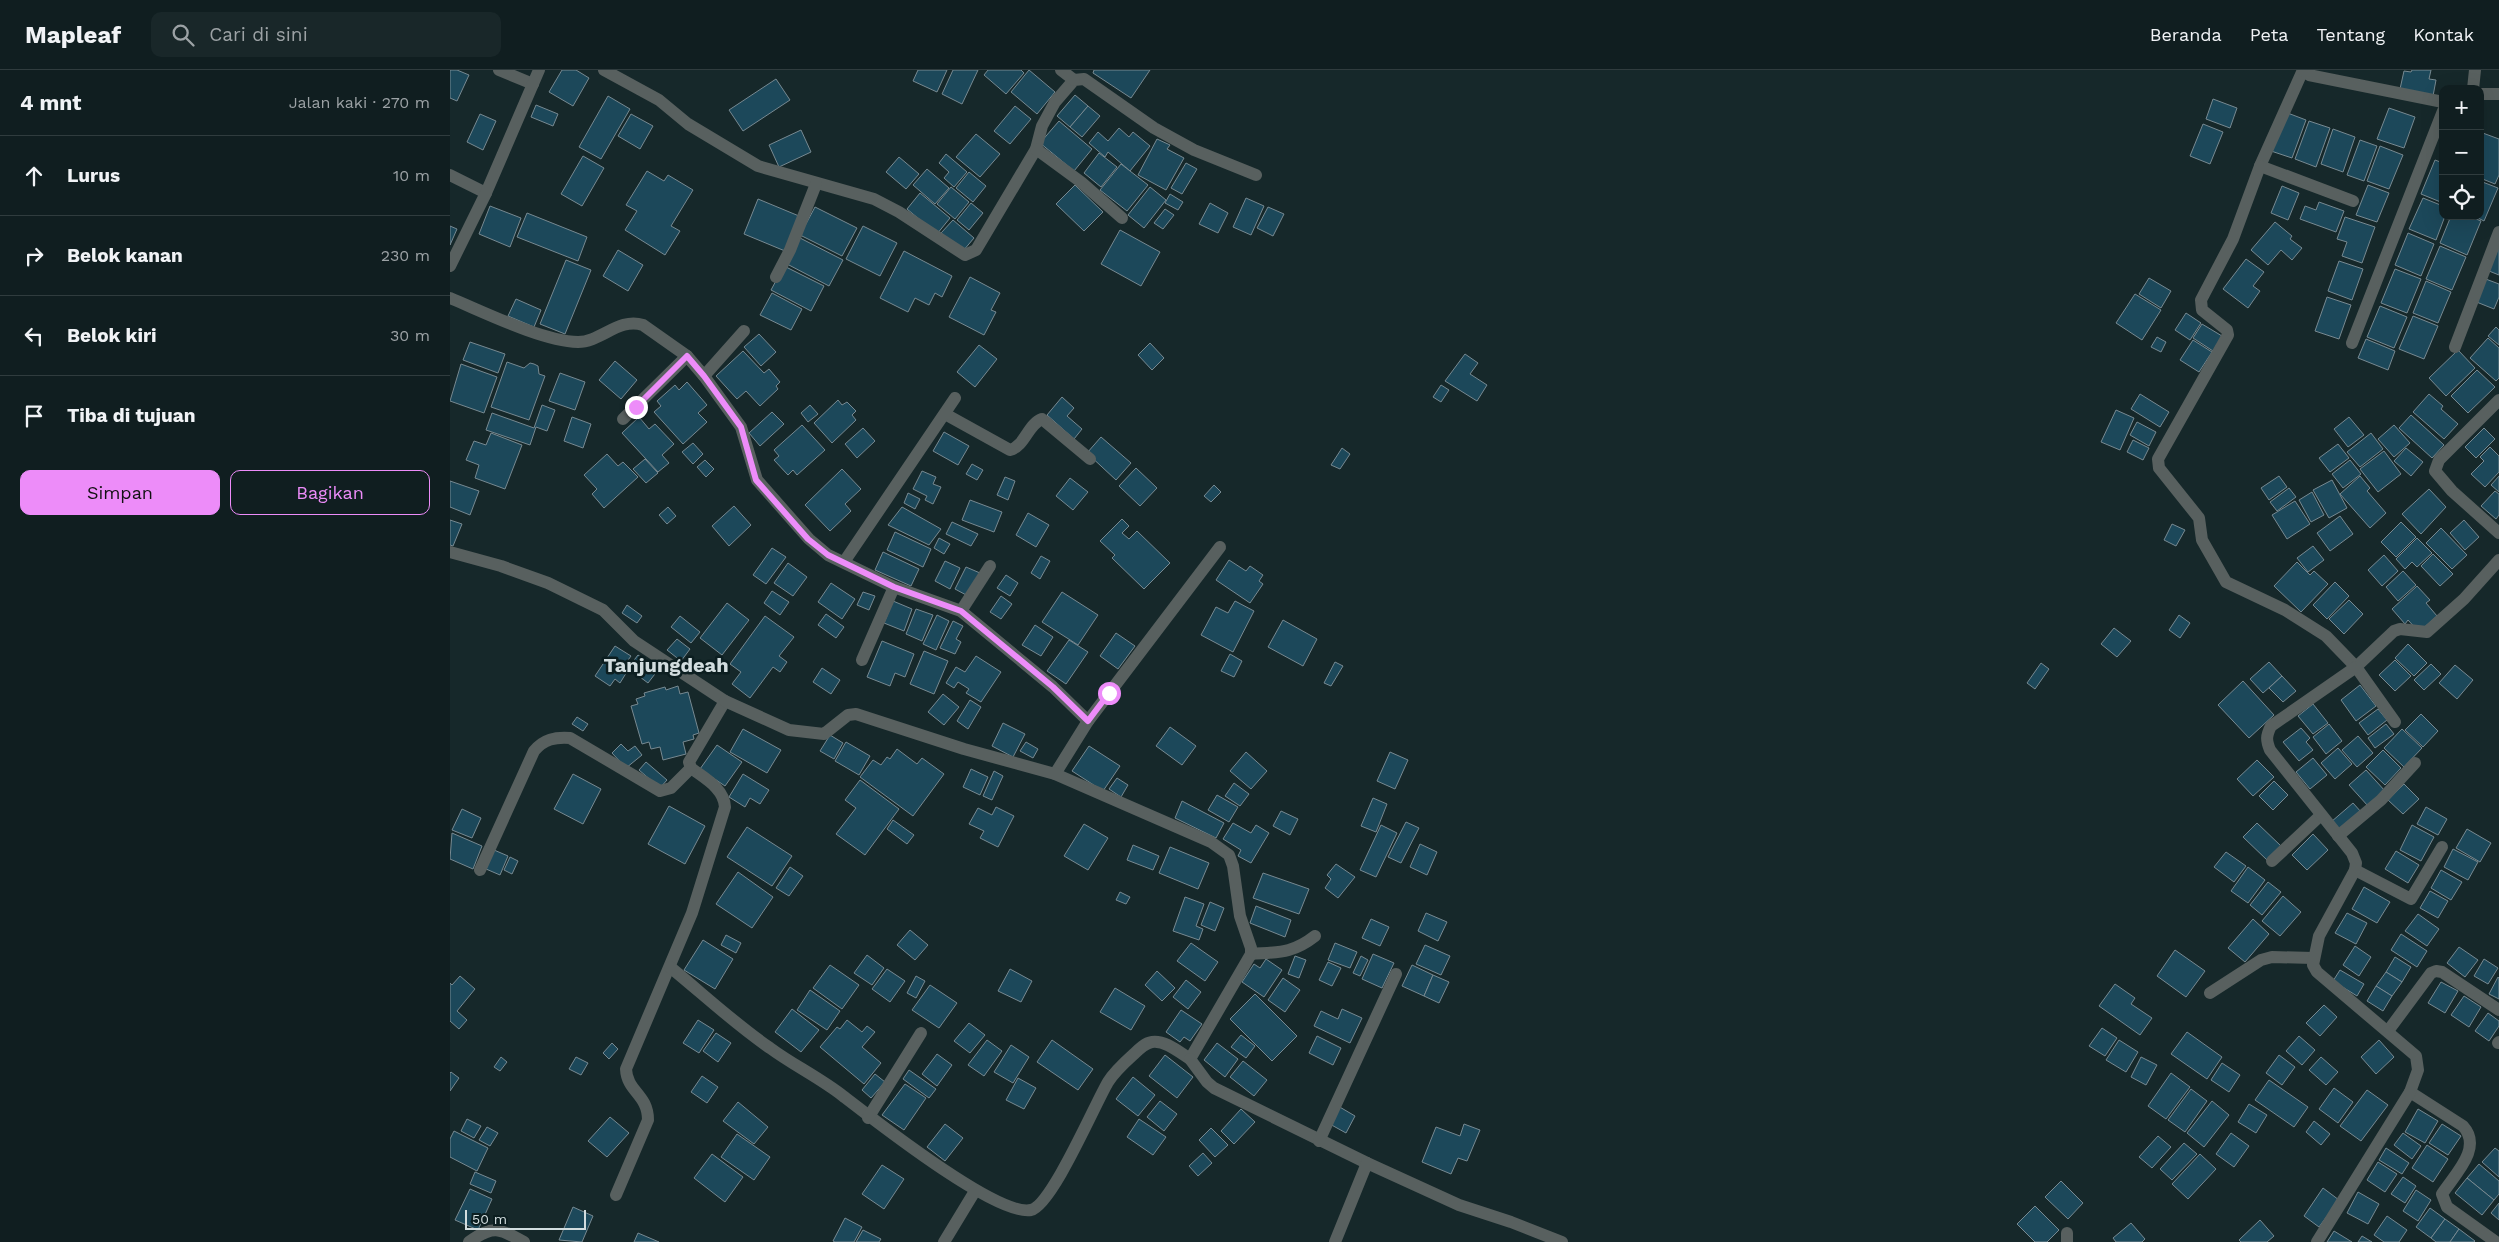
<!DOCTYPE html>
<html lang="id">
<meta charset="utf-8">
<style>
body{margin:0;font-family:"Work Sans",sans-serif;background:#192729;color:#f1f3f6}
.controls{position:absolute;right:15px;top:15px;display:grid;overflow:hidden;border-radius:10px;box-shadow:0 5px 20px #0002}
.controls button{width:45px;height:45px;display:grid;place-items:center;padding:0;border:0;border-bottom:1px solid #303c3e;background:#101e20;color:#f1f3f6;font:25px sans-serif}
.scale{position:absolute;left:15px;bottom:12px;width:121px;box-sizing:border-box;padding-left:5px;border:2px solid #d2dddf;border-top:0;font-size:14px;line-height:18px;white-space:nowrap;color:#d2dddf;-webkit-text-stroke:4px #0c1e20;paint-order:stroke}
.stop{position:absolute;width:15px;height:15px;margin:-11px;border:4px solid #ed8cf9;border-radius:50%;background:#fff}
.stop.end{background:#ed8cf9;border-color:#fff;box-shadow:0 1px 5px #0008}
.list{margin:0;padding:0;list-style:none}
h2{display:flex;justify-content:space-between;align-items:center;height:65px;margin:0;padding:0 20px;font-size:21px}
h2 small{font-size:16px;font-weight:400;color:#9ca2a5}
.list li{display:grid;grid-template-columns:32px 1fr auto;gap:15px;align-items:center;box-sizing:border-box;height:80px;padding:0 20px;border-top:1px solid #303c3e}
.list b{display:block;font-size:19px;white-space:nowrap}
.list em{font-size:16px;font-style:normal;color:#9ca2a5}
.actions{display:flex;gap:10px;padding:15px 20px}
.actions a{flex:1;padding:11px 0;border:1px solid #ed8cf9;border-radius:10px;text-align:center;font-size:18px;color:#ed8cf9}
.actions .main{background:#ed8cf9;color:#111}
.icon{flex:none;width:28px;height:28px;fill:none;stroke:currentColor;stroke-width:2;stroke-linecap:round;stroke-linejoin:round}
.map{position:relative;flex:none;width:2049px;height:1172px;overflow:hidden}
header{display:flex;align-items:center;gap:30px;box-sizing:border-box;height:70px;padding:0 25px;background:#101e20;border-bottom:1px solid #303c3e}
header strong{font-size:24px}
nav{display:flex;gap:28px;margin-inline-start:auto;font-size:18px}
.search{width:350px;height:45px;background:#192729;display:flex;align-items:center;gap:12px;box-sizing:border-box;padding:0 18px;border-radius:10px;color:#9ca2a5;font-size:19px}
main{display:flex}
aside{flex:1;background:#101e20}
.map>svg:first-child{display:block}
</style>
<header>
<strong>Mapleaf</strong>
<div class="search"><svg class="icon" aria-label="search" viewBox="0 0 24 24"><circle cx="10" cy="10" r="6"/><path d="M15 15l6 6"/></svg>Cari di sini</div>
<nav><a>Beranda</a><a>Peta</a><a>Tentang</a><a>Kontak</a></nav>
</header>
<main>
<aside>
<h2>4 mnt<small>Jalan kaki · 270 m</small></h2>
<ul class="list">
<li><svg class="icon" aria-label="ahead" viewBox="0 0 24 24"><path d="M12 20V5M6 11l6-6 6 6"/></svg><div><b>Lurus</b></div><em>10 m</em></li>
<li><svg class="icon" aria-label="right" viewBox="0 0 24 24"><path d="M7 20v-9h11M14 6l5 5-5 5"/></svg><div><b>Belok kanan</b></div><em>230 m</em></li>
<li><svg class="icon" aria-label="left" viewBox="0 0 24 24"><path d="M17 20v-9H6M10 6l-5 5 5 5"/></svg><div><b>Belok kiri</b></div><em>30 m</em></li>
<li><svg class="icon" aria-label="arrive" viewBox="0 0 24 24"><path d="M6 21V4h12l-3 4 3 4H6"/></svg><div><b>Tiba di tujuan</b></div></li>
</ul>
<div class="actions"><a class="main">Simpan</a><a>Bagikan</a></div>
</aside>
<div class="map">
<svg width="2049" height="1172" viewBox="0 0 2049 1172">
<rect width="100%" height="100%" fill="#16282a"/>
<!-- building -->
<g fill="#1c485a" stroke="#778991">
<polygon points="0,0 7,0 19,5 7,31 0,28"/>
<polygon points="112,0 126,0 139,8 123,36 99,22"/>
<polygon points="468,0 497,0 487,22 463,11"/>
<polygon points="503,0 528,0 512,34 492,24"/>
<polygon points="538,0 571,0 574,3 556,24 534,5"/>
<polygon points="579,0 605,22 587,44 561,22"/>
<polygon points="644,0 700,0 681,28 643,3"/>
<polygon points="1962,0 1981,0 1979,9 1986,10 1983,26 1950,19 1954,1 1961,2"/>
<polygon points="326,9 340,30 293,61 279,40"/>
<polygon points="625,25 638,36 620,57 607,46"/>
<polygon points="158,26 180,39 151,89 129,77"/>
<polygon points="1763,29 1787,38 1780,58 1756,49"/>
<polygon points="86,35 108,44 103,56 81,47"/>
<polygon points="565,36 581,49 560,74 544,61"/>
<polygon points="638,36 650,46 632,67 620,57"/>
<polygon points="1939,38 1965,47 1954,78 1927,69"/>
<polygon points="1835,42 1856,50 1842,88 1821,81"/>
<polygon points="30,44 46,51 33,80 17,72"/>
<polygon points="181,44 203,56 190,79 168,66"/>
<polygon points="609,51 642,79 624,101 590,73"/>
<polygon points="1859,51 1880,58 1866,97 1845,89"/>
<polygon points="1753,54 1773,62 1760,94 1740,86"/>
<polygon points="669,58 679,67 683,62 700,76 680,101 658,82 655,87 639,73 648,62 658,71"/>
<polygon points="1883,59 1905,67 1893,102 1871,94"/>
<polygon points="351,60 361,82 329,97 319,75"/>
<polygon points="2030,62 2049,69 2049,105 2045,114 2030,108"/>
<polygon points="526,64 550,84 530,107 506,87"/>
<polygon points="707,69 720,75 717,79 734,88 716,120 688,105"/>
<polygon points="1910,70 1927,76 1914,111 1897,105"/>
<polygon points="1930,76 1953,85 1939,119 1917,111"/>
<polygon points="649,83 667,97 651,117 634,103"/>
<polygon points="496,84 517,102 504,117 494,108 499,102 489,93"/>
<polygon points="133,86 154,98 132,136 111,124"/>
<polygon points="449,87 469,104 456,119 436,102"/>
<polygon points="1985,90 1993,93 1993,133 1971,124"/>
<polygon points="736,93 747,99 732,124 721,118"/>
<polygon points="671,94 698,115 677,141 650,120"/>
<polygon points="477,99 499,118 485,134 463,115"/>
<polygon points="197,101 214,111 218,105 243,120 221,156 230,161 215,185 175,160 187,141 176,135"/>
<polygon points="519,102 536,116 523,132 506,118"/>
<polygon points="2030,111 2048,118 2034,151 2024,146 2030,146"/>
<polygon points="625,115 653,142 634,161 606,134"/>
<polygon points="1918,115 1939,123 1927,152 1906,145"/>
<polygon points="1832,116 1849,123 1838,150 1821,143"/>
<polygon points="501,117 519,132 505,149 487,134"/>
<polygon points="700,117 716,130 694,158 678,145"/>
<polygon points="470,123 500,148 487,164 457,139"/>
<polygon points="720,124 733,132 728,140 715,133"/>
<polygon points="796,128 814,136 801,165 783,157"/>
<polygon points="1973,128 1993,136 1993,146 1995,146 1986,170 1959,159"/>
<polygon points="308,129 349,146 335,181 294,164"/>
<polygon points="1869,132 1894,141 1886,162 1850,149 1855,136 1866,140"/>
<polygon points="521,133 533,143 519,160 507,150"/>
<polygon points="760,133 778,143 768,163 749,154"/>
<polygon points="40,136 71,148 60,177 29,164"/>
<polygon points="365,137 407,158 392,186 350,165"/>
<polygon points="818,137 834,144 823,166 807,158"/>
<polygon points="715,139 724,145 713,159 704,153"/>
<polygon points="77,143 137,167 128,191 67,167"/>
<polygon points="2001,146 2019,146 2031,151 2017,185 1990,173"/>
<polygon points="1895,147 1925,157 1912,193 1892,186 1897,172 1887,169"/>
<polygon points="503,150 524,168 513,181 491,163"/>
<polygon points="1825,152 1842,166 1840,169 1852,178 1842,190 1831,180 1818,195 1801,180"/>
<polygon points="0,156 7,159 0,175"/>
<polygon points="413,156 447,173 430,206 396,189"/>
<polygon points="670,160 710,182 691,216 651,194"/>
<polygon points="1958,163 1984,174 1971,206 1945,195"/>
<polygon points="350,168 393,190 379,216 337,194"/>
<polygon points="1990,176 2016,187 2002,220 1976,209"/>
<polygon points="2049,176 2049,205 2039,201"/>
<polygon points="168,180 193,195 178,221 153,206"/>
<polygon points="454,181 502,206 492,227 485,223 479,235 465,228 458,242 430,228"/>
<polygon points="1796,189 1814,202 1803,216 1810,221 1798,238 1773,219"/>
<polygon points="116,190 141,200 115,264 90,254"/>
<polygon points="1889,191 1913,199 1902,230 1878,221"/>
<polygon points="334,196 374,216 361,241 321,220"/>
<polygon points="1945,199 1971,209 1957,243 1931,233"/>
<polygon points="520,207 550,223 541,240 546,242 534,265 499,247"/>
<polygon points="1699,208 1721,221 1711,238 1689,224"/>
<polygon points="2033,208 2049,214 2049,227 2044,239 2024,231"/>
<polygon points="1976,211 2001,222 1988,253 1963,243"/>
<polygon points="322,223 352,239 341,260 310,245"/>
<polygon points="1685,224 1711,240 1692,270 1666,253"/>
<polygon points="1877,227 1901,235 1889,269 1865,261"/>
<polygon points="66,229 91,240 84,257 58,246"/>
<polygon points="1930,236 1957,247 1944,278 1917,267"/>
<polygon points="1736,243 1751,253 1740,270 1725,260"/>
<polygon points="1963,246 1988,256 1974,289 1949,279"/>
<polygon points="1752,254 1772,266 1763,281 1743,268"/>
<polygon points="2046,257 2049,260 2049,275 2038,266"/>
<polygon points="309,264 326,282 311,296 294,277"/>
<polygon points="1707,267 1716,272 1711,282 1701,277"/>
<polygon points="2038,268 2049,278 2049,308 2046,311 2020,288"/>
<polygon points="1916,269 1945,281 1938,300 1908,288"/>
<polygon points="1743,270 1762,282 1749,302 1730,290"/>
<polygon points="20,272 55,284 48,303 13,290"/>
<polygon points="700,273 714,288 702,300 688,285"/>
<polygon points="529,275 547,289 525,317 507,302"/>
<polygon points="2008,280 2025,298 1996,326 1979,308"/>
<polygon points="293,281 314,303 319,299 330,312 326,316 328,319 310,336 296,321 287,329 266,306"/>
<polygon points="1015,284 1028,293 1020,304 1037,315 1027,331 995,311"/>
<polygon points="165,291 187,310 171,329 149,310"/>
<polygon points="57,292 74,298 80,293 84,294 88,296 89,304 95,306 79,350 41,337"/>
<polygon points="11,294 47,307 34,343 0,331"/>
<polygon points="2027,300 2045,317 2018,343 2001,326"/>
<polygon points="110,303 135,312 125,340 99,331"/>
<polygon points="237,312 257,335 248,343 257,352 233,374 204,342 211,336 207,331 225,315 229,320"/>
<polygon points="991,315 999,320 991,332 983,327"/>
<polygon points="1690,324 1719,342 1710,357 1681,339"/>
<polygon points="1979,324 1993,336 1991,339 2008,354 1994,369 1963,342"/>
<polygon points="612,327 624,338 617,346 632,359 624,369 597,345"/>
<polygon points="388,330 392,335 397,332 406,341 402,345 406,350 382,373 364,353"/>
<polygon points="92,335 105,340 97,361 86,357 80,375 36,360 42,343 84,358"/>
<polygon points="360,335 368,344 358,352 351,343"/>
<polygon points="1666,340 1684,348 1670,380 1651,372"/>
<polygon points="322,342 334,354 310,376 299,363"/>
<polygon points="1961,345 1994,375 1982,388 1949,358"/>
<polygon points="122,347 141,354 133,378 114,371"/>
<polygon points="189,347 199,359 205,354 224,374 212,385 219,393 208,402 172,363"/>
<polygon points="1899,347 1914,365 1898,377 1884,359"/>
<polygon points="1687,352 1706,362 1699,376 1680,365"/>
<polygon points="352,355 375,380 347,405 343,400 338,405 324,390 329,386 324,380"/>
<polygon points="1944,355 1960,373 1944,387 1928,369"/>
<polygon points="413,358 425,371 407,388 395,374"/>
<polygon points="2034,358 2045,369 2026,388 2015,377"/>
<polygon points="494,362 519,376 508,395 483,381"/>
<polygon points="41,363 72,375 55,419 25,408 29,395 16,390 24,371 36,375"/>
<polygon points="1921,363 1933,379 1910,397 1897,382"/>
<polygon points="651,367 681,393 666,410 637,383"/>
<polygon points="1683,370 1699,378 1693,390 1677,382"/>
<polygon points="243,373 253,384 243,394 232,382"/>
<polygon points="1888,374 1899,388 1880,402 1869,388"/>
<polygon points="2040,377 2049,386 2049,402 2035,417 2021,404 2034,391 2030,387"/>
<polygon points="892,378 900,384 890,399 881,395"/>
<polygon points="1956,378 1973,392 1961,406 1944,391"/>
<polygon points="1934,381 1951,404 1928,422 1910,399"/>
<polygon points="157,384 168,396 173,392 188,407 154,438 142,424 147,419 134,405"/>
<polygon points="195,389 208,403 196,413 183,399"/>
<polygon points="255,390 264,399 256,407 247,397"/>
<polygon points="1900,390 1911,404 1893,418 1882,404"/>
<polygon points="522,394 533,400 527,410 516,404"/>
<polygon points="686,398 707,418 690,436 669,416"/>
<polygon points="392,399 411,419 395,434 401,441 380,461 355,435"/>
<polygon points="472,401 486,407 483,414 491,417 483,434 475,430 477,426 463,419"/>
<polygon points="1829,406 1837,417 1819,430 1811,418"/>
<polygon points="1910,406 1920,418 1917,421 1936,443 1920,458 1890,424"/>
<polygon points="2049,406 2049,422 2041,415"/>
<polygon points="555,407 565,411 558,430 547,425"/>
<polygon points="620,408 638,422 623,440 606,426"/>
<polygon points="1882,410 1897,438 1879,448 1863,420"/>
<polygon points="0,411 29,421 20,445 0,437"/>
<polygon points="764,415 771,422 761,432 754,426"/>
<polygon points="1839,418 1846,427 1827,441 1820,432"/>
<polygon points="1979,419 1996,437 1971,464 1952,444"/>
<polygon points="2045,421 2049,424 2049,445 2046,449 2031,436"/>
<polygon points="1862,422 1874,445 1861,452 1849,430"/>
<polygon points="458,423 470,429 465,439 454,433"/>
<polygon points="520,430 552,442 544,462 512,450"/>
<polygon points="1845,431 1860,454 1837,469 1822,445"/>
<polygon points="284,436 301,455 279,476 262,456"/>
<polygon points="218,437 226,446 217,454 209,445"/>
<polygon points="452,437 491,459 479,475 438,455"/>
<polygon points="578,443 599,455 586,477 566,465"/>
<polygon points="1890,446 1903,464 1880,481 1867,463"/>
<polygon points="672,449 679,456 672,463 679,469 687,461 720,493 694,519 662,488 665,485 650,471"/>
<polygon points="0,450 12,454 3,476 0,475"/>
<polygon points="2014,450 2029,467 2015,480 2000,463"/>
<polygon points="502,452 528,464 521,476 496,464"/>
<polygon points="1951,452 1966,467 1946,487 1931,472"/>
<polygon points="1722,454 1735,460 1726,476 1714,470"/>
<polygon points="1991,458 2017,485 2002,499 1976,473"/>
<polygon points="445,462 481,479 473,497 437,480"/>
<polygon points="489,468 500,474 494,484 484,478"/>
<polygon points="1967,468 1982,483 1967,497 1962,492 1955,499 1946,489"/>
<polygon points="1863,476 1874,490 1858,502 1847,488"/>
<polygon points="322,478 336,487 316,514 303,505"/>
<polygon points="433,482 469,499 461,516 425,500"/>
<polygon points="1983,484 2003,504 1990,516 1971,496"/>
<polygon points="1934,485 1948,501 1932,516 1918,500"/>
<polygon points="591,486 600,491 590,509 581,503"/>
<polygon points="779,490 796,501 800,496 813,505 809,511 813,514 800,533 766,510"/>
<polygon points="495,491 510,498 500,519 485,511"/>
<polygon points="1847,492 1860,505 1864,501 1878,514 1851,542 1824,516"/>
<polygon points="338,493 357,507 343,526 324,513"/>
<polygon points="516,497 530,503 518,526 505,519"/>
<polygon points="1953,501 1966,515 1948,531 1936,517"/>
<polygon points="556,505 568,513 560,526 547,518"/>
<polygon points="1885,512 1899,526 1877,549 1863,535"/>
<polygon points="381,513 405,529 392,549 368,532"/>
<polygon points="1967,516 1980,530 1976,533 1987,546 1969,562 1958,550 1955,554 1942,539"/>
<polygon points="322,521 339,532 330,545 314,533"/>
<polygon points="413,522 425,526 419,540 407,535"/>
<polygon points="612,522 648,545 628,575 592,552"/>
<polygon points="551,526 562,534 551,549 540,542"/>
<polygon points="1899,530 1913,544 1894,564 1879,549"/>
<polygon points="443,531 462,539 454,561 434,553"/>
<polygon points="785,531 804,541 783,582 751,565 766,537 778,543"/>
<polygon points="277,533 299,550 272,585 250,568"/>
<polygon points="177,535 192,546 187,553 172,543"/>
<polygon points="466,539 483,545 472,571 456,564"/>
<polygon points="376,544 394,557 386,568 368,555"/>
<polygon points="487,545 499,551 486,580 473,574"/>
<polygon points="1729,545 1740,553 1730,568 1719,560"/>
<polygon points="230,546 250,562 241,573 221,557"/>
<polygon points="315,546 344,567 329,586 337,592 330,602 323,597 300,628 282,614 291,602 280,594"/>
<polygon points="833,550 867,569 853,596 818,577"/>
<polygon points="503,551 513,556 506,569 511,572 505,584 490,578"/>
<polygon points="585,555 603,567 591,586 572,575"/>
<polygon points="1664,558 1681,571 1667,587 1651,574"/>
<polygon points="666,563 685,576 668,599 650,586"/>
<polygon points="227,569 240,579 231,591 217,580"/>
<polygon points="619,570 638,582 616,614 597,601"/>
<polygon points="432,571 464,584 455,607 445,603 440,616 417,607"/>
<polygon points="1958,574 1977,593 1964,606 1945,588"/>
<polygon points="165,576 181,586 173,597 178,600 170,613 165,609 160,616 145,606"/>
<polygon points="474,581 498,591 484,624 460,614"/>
<polygon points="780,584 792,591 784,607 771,601"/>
<polygon points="188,585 208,600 198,613 178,598"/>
<polygon points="526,586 551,602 531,632 516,623 519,619 508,612 504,618 496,613 506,597 515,602"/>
<polygon points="1945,590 1961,606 1945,621 1929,605"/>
<polygon points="885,592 893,596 881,616 874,613"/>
<polygon points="1819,592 1832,606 1813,623 1800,609"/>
<polygon points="1591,593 1599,599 1585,619 1577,613"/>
<polygon points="1981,594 1991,604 1974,620 1964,610"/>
<polygon points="2005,595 2023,610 2007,629 1989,613"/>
<polygon points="372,598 390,610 381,624 363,612"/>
<polygon points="1832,606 1846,621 1833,632 1819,618"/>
<polygon points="1793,611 1824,645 1799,668 1768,635"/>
<polygon points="1910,615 1926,636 1906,651 1891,630"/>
<polygon points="228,616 230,624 238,622 249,663 243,665 244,669 233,672 236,684 213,690 210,677 201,679 199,672 192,674 181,636 188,634 186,629 195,626 194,623 215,617 216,620"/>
<polygon points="493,624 509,637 494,655 478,642"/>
<polygon points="520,630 531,637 518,659 507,651"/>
<polygon points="1863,634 1878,653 1863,664 1848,646"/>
<polygon points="1928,639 1937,650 1918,665 1909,653"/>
<polygon points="1971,644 1988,661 1973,677 1955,660"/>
<polygon points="127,647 138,654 133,661 122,654"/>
<polygon points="553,653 575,664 563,687 542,676"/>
<polygon points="1879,654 1892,671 1876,684 1863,667"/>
<polygon points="1936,654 1944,664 1925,678 1918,668"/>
<polygon points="720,657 746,676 732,695 706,676"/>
<polygon points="1851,658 1860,668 1856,672 1863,680 1849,691 1833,672"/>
<polygon points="293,659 331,680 317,703 280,682"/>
<polygon points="1952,659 1972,678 1954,697 1934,678"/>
<polygon points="380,665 393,673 384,689 370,681"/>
<polygon points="1908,666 1923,683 1907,697 1892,680"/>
<polygon points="396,672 420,686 409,705 385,691"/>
<polygon points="576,672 588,679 583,688 570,681"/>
<polygon points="171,674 178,681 185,676 192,685 176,698 162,683"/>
<polygon points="267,675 292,692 275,716 250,699"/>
<polygon points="639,676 670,696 653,721 622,701"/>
<polygon points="1888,678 1902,694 1885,709 1871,693"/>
<polygon points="447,679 467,694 472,688 494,704 463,746 410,707 423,690 431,695 437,687 440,689"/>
<polygon points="1933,680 1951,698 1935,715 1916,697"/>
<polygon points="796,682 817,701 801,719 780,701"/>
<polygon points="940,682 958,690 945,719 927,711"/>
<polygon points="1863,688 1877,705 1860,719 1846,702"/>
<polygon points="1807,690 1824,707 1803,726 1787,709"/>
<polygon points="196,692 217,710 210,718 189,700"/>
<polygon points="521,699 538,707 530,725 513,717"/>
<polygon points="1916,700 1935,721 1918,736 1899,715"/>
<polygon points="544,701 553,706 542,730 533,726"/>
<polygon points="123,704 151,719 133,754 104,739"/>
<polygon points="293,704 319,720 310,734 300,728 295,737 279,727"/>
<polygon points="667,708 678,715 671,727 659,719"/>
<polygon points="410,710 449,739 415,785 386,764 406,738 395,730"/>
<polygon points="1824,711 1838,725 1823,740 1809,726"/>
<polygon points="784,713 799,724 790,736 775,726"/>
<polygon points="1954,714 1969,729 1953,744 1938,730"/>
<polygon points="767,725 788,737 779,752 758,740"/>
<polygon points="923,728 937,734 926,762 911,756"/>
<polygon points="732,731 774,753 766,768 725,748"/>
<polygon points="1903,733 1912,743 1891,762 1881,752"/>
<polygon points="219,736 255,756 235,794 198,774"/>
<polygon points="546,737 564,746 548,777 530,768 534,761 519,754 528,738 542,745"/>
<polygon points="1976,737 1997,749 1988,765 1967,754"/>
<polygon points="12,739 31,748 22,768 2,760"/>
<polygon points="831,741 848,749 840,765 823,756"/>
<polygon points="443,750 464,765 457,774 437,759"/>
<polygon points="956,752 969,758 951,793 938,787"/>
<polygon points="783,753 801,763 806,755 819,763 801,793 788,786 791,780 773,769"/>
<polygon points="1807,753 1831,776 1817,790 1793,767"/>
<polygon points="634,754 658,768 638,800 614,786"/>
<polygon points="931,755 947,763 926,807 910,800"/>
<polygon points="1962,755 1984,767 1971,791 1950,780"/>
<polygon points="297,757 342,786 322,816 277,787"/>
<polygon points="2017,759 2041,773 2030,792 2006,778"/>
<polygon points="2,763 32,776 23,799 0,789"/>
<polygon points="1863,764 1878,780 1857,800 1842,785"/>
<polygon points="970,774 987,782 977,805 960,797"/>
<polygon points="683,775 709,786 703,800 677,790"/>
<polygon points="720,777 759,793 748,819 709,803"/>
<polygon points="2003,779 2028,792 2018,810 1994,797"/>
<polygon points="44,780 58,786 50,805 36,799"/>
<polygon points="1946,781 1969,795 1958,813 1935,799"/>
<polygon points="1776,782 1796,796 1784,812 1764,797"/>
<polygon points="60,787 68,791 62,804 54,800"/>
<polygon points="886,794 905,807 888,828 875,818 881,809 877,805"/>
<polygon points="340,797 353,806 339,826 326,818"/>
<polygon points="1798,797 1815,810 1798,833 1781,821"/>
<polygon points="1991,800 2012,812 2001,830 1981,818"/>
<polygon points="288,802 323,827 302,858 266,834"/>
<polygon points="813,803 859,819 849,844 803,828"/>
<polygon points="1818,812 1831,822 1812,845 1800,835"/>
<polygon points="1914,817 1940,832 1927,853 1902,839"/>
<polygon points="1980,821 1998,831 1988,848 1970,838"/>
<polygon points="670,822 680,827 676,834 666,830"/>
<polygon points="1833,826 1851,842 1830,866 1812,851"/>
<polygon points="735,827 754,834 746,856 753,859 749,870 723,861"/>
<polygon points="760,832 774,838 765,861 751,855"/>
<polygon points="806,836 841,850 835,867 800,853"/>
<polygon points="976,843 997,852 988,871 968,861"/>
<polygon points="1897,843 1917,853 1906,874 1885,863"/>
<polygon points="1968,844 1989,859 1977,876 1955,861"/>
<polygon points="921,849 939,857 930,876 912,868"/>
<polygon points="1803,849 1819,864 1795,892 1778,878"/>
<polygon points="460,860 478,875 465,890 447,875"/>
<polygon points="1951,864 1977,881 1967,897 1941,880"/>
<polygon points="276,865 291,873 286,883 271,875"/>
<polygon points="253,870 283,889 265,919 234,900"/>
<polygon points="741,873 768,892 755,911 727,891"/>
<polygon points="885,873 907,882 900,898 878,890"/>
<polygon points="975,875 1000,886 991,905 966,894"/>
<polygon points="1905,876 1921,887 1909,906 1893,895"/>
<polygon points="2009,877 2028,890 2015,907 1997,893"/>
<polygon points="1725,880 1755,901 1736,927 1707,906"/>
<polygon points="923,884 944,893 932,918 912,909"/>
<polygon points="417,885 434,898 422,915 404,903"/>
<polygon points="845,886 856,890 849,908 838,904"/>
<polygon points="911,886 918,890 910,906 903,903"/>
<polygon points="1945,887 1961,897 1952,912 1936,902"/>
<polygon points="816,889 832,900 814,927 792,912 804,894 810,898"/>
<polygon points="2034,889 2048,898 2038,914 2024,906"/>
<polygon points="878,892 891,898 882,916 869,910"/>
<polygon points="380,895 409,915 392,939 363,918"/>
<polygon points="962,895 983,905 974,926 952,916"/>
<polygon points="437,899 455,911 440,932 422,919"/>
<polygon points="560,899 582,911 571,932 548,921"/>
<polygon points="1890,900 1914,914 1907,926 1883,911"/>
<polygon points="707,901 725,918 712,931 695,915"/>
<polygon points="1936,902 1952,912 1942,926 1926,916"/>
<polygon points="983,905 999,912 989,933 974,926"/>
<polygon points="10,906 25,919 7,941 17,950 9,959 0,951 0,913 2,915"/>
<polygon points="466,906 475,911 466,928 457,923"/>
<polygon points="2048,907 2049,908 2049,929 2039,924"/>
<polygon points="833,908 850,920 835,942 818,930"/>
<polygon points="736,910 751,922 738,939 723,927"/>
<polygon points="1991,912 2008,921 1995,943 1978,933"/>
<polygon points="1665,914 1685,928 1681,934 1702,948 1690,965 1649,936"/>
<polygon points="480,915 507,933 489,958 462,940"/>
<polygon points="1926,916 1942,926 1933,941 1917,931"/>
<polygon points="665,918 695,936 681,960 650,942"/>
<polygon points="360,920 390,941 377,960 347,940"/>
<polygon points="805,924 847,966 822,991 780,949"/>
<polygon points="2014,926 2031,937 2019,957 2001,945"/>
<polygon points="1874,935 1887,947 1870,966 1856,953"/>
<polygon points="342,939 369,960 351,982 325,962"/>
<polygon points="892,939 912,948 900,973 864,956 871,941 888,949"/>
<polygon points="731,940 752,954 740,971 734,967 730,972 716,962"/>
<polygon points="2038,943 2049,951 2049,956 2039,971 2025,961"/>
<polygon points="248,950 264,960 249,983 233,973"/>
<polygon points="397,950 412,962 417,956 425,962 412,977 431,993 414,1014 370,977 387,957 390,959"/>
<polygon points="519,953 535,965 520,983 504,971"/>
<polygon points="1652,958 1667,968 1655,986 1639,976"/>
<polygon points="1737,962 1772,987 1757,1009 1721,984"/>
<polygon points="266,963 281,973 268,992 253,981"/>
<polygon points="791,965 805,976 796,988 781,977"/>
<polygon points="867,966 891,978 883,995 859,983"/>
<polygon points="1849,966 1865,980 1852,995 1836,981"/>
<polygon points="537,970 552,981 534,1006 518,995"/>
<polygon points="602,970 643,999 628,1020 587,992"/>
<polygon points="1669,970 1688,982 1676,1002 1656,990"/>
<polygon points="1929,970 1944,987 1926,1004 1911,987"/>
<polygon points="162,973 168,979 159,989 153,983"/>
<polygon points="767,973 788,989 775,1007 754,990"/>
<polygon points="561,975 579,987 563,1013 544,1002"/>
<polygon points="487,984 502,995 487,1016 472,1004"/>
<polygon points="715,985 743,1007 727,1028 699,1006"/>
<polygon points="1829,985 1845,997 1832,1015 1816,1003"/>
<polygon points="51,987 57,992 50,1001 44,997"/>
<polygon points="126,987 138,993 131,1005 119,999"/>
<polygon points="1691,987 1707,995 1696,1015 1681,1007"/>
<polygon points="1871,987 1888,1002 1876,1015 1859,1000"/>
<polygon points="793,991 817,1010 804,1026 780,1007"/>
<polygon points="1772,993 1790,1005 1779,1022 1761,1010"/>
<polygon points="459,1000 486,1019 479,1028 453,1009"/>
<polygon points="1,1002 9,1008 0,1021 0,1003"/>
<polygon points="1721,1003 1740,1017 1716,1049 1698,1036"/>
<polygon points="425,1004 435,1012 421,1028 412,1020"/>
<polygon points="252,1006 268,1017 257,1033 241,1022"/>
<polygon points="683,1007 705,1025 688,1046 666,1029"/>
<polygon points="568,1008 586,1018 574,1039 556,1030"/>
<polygon points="1819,1010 1858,1037 1844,1057 1805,1030"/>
<polygon points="455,1014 476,1028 454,1060 432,1045"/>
<polygon points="1884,1018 1903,1032 1888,1053 1869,1039"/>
<polygon points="1741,1019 1757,1031 1735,1062 1718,1050"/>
<polygon points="1917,1020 1938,1035 1911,1071 1890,1056"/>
<polygon points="710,1031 727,1044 714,1061 697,1047"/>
<polygon points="1762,1031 1779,1045 1754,1077 1737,1063"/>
<polygon points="288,1032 318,1057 304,1074 273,1051"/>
<polygon points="1799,1034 1817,1045 1806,1063 1788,1052"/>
<polygon points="888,1036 905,1046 896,1063 878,1053"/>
<polygon points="791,1039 805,1052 784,1074 771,1061"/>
<polygon points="1968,1039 1988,1051 1975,1073 1955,1062"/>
<polygon points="160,1047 179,1063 157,1087 138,1071"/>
<polygon points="17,1049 31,1056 24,1068 11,1061"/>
<polygon points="689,1049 716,1067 703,1085 677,1067"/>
<polygon points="1864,1051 1880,1064 1871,1075 1856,1062"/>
<polygon points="495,1054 513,1068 495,1091 477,1077"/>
<polygon points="1014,1054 1030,1060 1017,1091 1008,1088 1001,1104 972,1092 986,1057 1010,1066"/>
<polygon points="1992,1054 2011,1066 1998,1085 1979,1073"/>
<polygon points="37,1057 48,1063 40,1076 29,1070"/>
<polygon points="761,1058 778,1075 765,1087 749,1070"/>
<polygon points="4,1061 38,1078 27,1101 0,1087 0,1069"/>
<polygon points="1781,1063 1799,1076 1784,1097 1766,1084"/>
<polygon points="1953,1063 1971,1076 1962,1089 1944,1075"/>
<polygon points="287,1064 320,1087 304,1110 271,1087"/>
<polygon points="1708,1066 1721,1077 1702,1098 1689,1087"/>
<polygon points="1734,1073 1747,1084 1722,1110 1710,1099"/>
<polygon points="1977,1075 1998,1089 1983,1112 1962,1098"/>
<polygon points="1936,1078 1959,1093 1952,1104 1929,1090"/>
<polygon points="2045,1078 2049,1081 2049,1107 2032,1092"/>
<polygon points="753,1083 762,1093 748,1106 739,1096"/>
<polygon points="262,1084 293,1107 275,1132 244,1108"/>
<polygon points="1750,1084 1766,1099 1738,1129 1722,1114"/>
<polygon points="1928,1092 1947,1104 1935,1122 1917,1110"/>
<polygon points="2029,1094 2049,1111 2049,1124 2044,1130 2017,1108"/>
<polygon points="432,1095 454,1109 434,1139 412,1124"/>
<polygon points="25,1102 46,1111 41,1123 20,1114"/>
<polygon points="1953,1107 1966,1116 1955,1133 1941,1124"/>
<polygon points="2017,1108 2044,1130 2032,1145 2005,1123"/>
<polygon points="1611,1111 1633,1133 1618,1149 1595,1127"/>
<polygon points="1873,1118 1889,1130 1869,1157 1854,1146"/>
<polygon points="20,1119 42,1129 28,1160 5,1150"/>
<polygon points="1966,1120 1981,1130 1968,1151 1953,1141"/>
<polygon points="1908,1122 1929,1134 1918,1154 1897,1143"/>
<polygon points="2049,1133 2049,1150 2041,1143"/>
<polygon points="1585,1136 1609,1160 1597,1172 1585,1172 1567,1154"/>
<polygon points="123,1137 143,1146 132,1172 109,1170"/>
<polygon points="1980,1138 1995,1149 1981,1168 1966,1157"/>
<polygon points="1937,1146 1957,1160 1949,1172 1934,1172 1924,1165"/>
<polygon points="395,1148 412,1157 404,1172 385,1172 383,1171"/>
<polygon points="1995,1149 2009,1159 2000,1172 1986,1172 1981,1168"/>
<polygon points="1810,1150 1824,1166 1817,1172 1791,1172 1789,1170"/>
<polygon points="1681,1153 1695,1169 1692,1172 1666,1172 1663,1168"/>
<polygon points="2009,1159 2025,1171 2024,1172 2000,1172"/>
<polygon points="413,1160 431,1169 429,1172 406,1172"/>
<polygon points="1884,1161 1902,1172 1877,1172"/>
<polygon points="188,1163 209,1172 184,1172"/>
<polygon points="1912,1166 1922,1172 1908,1172"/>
</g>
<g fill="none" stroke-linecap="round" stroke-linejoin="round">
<!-- minor -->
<g stroke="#58605f" stroke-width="12">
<polyline points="49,0 83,14"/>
<polyline points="154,0 209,30 238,54 308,96 424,129 449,142 515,185 526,180 586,79 592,56 605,32 624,10 634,9 704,58 744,80 806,105"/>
<polyline points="611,0 624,10"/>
<polyline points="1853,0 1810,96 1783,169 1751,230 1752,240 1777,260 1778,265 1708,389 1709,398 1749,448 1752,470 1776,512 1835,540 1876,566 1906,597 1944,561 1950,559 1977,562 2014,529 2049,490"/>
<polyline points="1853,0 1859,5 1993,32"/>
<polyline points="2023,19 2025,0"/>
<polyline points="2030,24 2049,24"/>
<polyline points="586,79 631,112 672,148"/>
<polyline points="1810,96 1903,131"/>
<polyline points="0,105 36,123"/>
<polyline points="0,196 36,123 89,0"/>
<polyline points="326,207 340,180 366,114"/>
<path d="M0,228c34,14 92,43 128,44 23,0 41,-25 65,-17l44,31 17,20 37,51 16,53 52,59 19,16 66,32 67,24 92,76 35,34 -33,53"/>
<polyline points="1902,273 1993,41"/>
<polyline points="2005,277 2049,162"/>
<polyline points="254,306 294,261"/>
<polyline points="2049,330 1989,390 1985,401 2002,421 2049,463"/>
<path d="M495,344l65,36c15,-4 18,-26 32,-31l48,40"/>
<polyline points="173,349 237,286"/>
<path d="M0,482l51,14 47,17 55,27 31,31 91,60 -36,61 2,6c13,10 33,20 34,39l-33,106 -66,156c1,23 22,25 22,51l-32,75"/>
<polyline points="394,492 505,328"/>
<polyline points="511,541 540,496"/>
<polyline points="412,590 444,517"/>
<polyline points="638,651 770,477"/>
<polyline points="1888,766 1931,730 1965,693"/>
<polyline points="1822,791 1871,745"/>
<path d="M30,800l54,-119c10,-12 21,-14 36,-13l90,53 11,-3 20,-20"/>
<polyline points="1905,800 1961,829 1992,777"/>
<path d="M801,884c27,-2 41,0 64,-18"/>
<path d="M220,897c33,27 65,57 100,81 23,17 50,30 73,48 30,23 154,121 188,114 21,-5 64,-106 77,-128 7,-11 16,-19 26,-28 5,-5 11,-11 18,-12 13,-2 27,10 38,17l61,-105v-6l-11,-32 -7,-50 -4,-11 -18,-13 -156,-68 -91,-25 -108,-35 -8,1 -24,19 -35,-4 -64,-29"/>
<polyline points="1760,923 1811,890 1822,887 1863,888"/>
<polyline points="1938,961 1981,903 1986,901 1992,902 2049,940"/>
<polyline points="2048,973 2049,972"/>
<polyline points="740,989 757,1012 764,1018 917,1093"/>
<path d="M1960,1022l53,34c20,22 -8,48 -21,68l5,13 49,35"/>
<polyline points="418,1048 471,963"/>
<polyline points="869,1071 946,904"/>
<polyline points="1617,1163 1617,1172"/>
<path d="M19,1172c24,-17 30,-14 55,0"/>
<polyline points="494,1172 525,1121"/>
<polyline points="885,1172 917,1093 1009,1135 1061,1152 1112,1172"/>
<path d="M1867,1172l93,-150 8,-22 -2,-14 -99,-84 -4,-7 6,-29 36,-66 1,-7 -4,-10 -82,-103c-4,-10 -4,-14 1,-24l85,-59 39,55"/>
</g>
</g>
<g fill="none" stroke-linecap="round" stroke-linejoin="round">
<!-- route -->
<polyline stroke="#ed8cf9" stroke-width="6" points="186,337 237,286 254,306 291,357 306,410 358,469 378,485 444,517 511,541 603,617 638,651 659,623"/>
</g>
<g text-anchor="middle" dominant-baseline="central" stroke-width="5" stroke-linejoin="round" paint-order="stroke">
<!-- quarter labels -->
<g font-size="20" font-weight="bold" fill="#d2dddf" stroke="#0c1e20">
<text x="216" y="595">Tanjungdeah</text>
</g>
</g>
</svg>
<div class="controls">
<button>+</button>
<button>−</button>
<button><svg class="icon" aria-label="locate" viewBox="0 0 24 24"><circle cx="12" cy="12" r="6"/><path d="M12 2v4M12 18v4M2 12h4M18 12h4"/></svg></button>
</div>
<div class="scale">50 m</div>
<div class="stop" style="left:659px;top:623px"></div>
<div class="stop end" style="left:186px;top:337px"></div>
</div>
</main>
